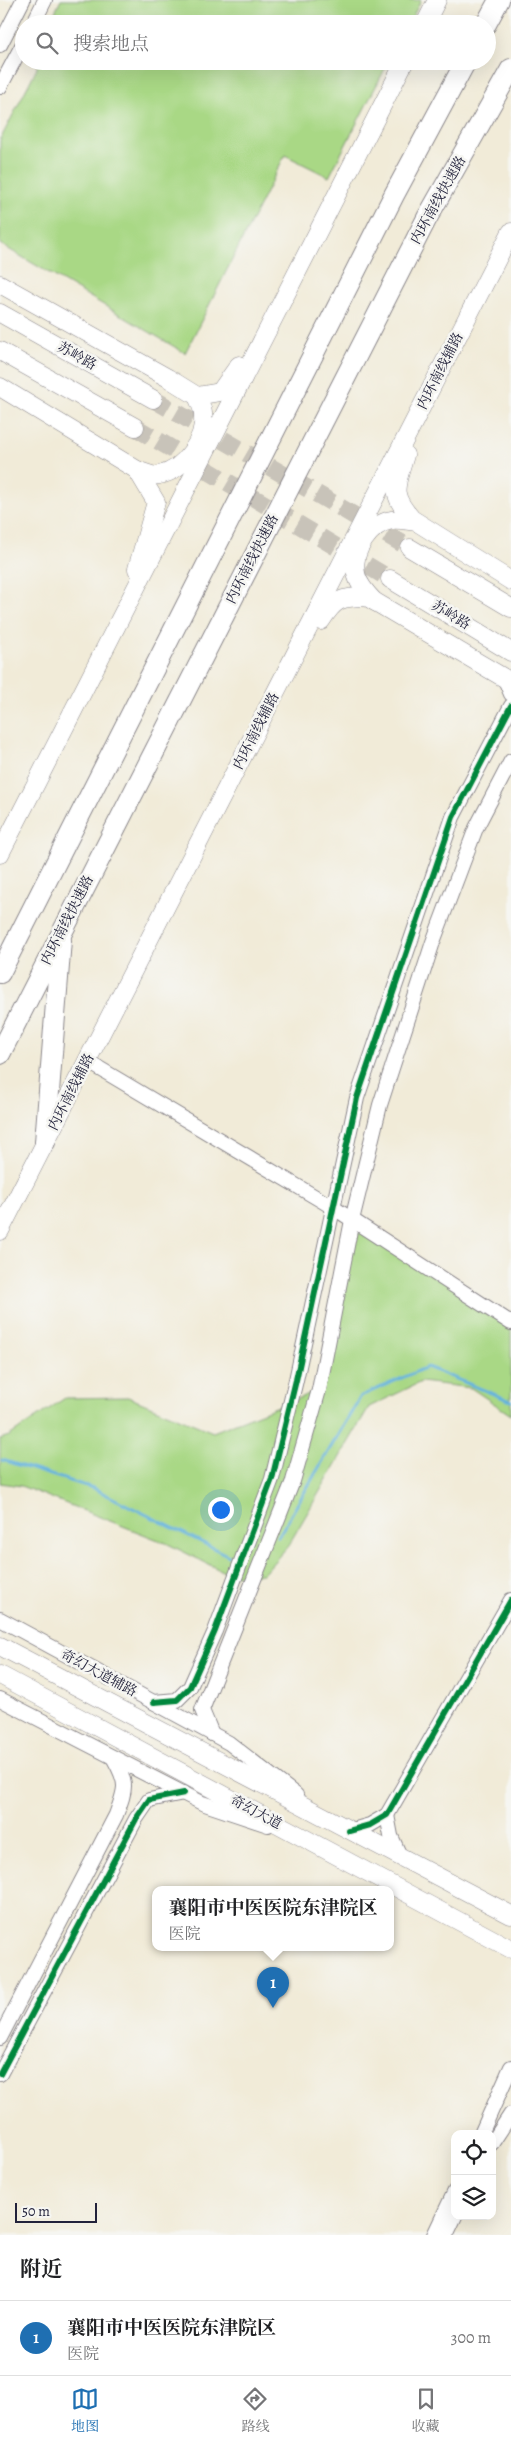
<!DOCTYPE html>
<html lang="zh">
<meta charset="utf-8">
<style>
body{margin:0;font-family:Alegreya,"Noto Serif SC",serif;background:#f2f2f2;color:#202124}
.controls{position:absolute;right:15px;bottom:15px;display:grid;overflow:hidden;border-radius:10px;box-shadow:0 5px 20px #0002}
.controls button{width:45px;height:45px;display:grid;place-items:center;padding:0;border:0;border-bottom:1px solid #e0e0e0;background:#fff;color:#202124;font:25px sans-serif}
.scale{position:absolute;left:15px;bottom:12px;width:82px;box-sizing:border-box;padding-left:5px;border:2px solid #22223b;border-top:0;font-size:14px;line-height:18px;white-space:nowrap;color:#22223b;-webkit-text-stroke:4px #f6f6f2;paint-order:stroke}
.you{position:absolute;left:220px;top:1509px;width:18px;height:18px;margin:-12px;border:4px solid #fff;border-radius:50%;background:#1a73e8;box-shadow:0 0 0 8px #1a73e833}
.badge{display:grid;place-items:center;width:32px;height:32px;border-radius:50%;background:#1f6fb2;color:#fff;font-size:16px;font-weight:700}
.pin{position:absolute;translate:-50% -41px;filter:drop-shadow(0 1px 2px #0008)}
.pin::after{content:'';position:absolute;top:26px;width:18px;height:15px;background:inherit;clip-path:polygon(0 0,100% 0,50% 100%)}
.popup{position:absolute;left:152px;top:1886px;width:242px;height:65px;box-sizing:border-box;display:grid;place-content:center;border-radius:10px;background:#fff;filter:drop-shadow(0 1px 4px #0005);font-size:16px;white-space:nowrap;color:#757577}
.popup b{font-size:19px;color:#202124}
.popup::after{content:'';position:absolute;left:50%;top:100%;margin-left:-10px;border:10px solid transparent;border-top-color:#fff}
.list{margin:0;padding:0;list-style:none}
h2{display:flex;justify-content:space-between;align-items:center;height:65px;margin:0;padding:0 20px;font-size:21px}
h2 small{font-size:16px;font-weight:400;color:#757577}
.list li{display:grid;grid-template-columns:32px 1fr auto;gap:15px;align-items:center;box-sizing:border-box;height:75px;padding:0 20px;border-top:1px solid #e0e0e0}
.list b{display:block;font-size:19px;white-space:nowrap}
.list p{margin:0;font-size:16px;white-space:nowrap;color:#757577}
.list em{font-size:16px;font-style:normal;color:#757577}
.icon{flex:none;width:28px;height:28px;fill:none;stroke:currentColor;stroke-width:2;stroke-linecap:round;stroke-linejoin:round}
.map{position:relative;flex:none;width:511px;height:2235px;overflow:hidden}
.search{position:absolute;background:#fff;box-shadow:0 5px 20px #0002;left:15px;right:15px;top:15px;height:55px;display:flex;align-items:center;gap:12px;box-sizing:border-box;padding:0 18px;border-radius:28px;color:#757577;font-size:19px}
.sheet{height:140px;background:#fff}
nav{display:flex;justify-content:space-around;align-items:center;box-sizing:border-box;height:70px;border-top:1px solid #e0e0e0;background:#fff;font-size:14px;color:#757577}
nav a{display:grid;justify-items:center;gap:2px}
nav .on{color:#1f6fb2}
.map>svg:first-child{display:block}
</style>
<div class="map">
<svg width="511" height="2235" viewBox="0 0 511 2235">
<rect width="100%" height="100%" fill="#f6f6f2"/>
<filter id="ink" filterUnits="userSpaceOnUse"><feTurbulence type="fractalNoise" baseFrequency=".02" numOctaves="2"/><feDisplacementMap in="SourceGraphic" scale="10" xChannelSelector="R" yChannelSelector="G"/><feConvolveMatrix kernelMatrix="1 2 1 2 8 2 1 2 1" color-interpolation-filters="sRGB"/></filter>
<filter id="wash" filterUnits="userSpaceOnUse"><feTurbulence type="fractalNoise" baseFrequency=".0096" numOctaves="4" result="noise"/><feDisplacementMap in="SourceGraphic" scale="20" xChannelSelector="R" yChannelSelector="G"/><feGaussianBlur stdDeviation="1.12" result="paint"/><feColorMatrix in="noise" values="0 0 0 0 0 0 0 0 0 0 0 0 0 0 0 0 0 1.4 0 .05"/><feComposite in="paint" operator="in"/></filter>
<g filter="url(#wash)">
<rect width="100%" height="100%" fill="#f1ebd8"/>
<!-- green -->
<g fill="#a9d885" stroke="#667d60">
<polygon points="61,0 421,0 409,24 49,24"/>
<polygon points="37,61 389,61 329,177 285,155 185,353 0,244 0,140 37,68"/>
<polygon points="352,1220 511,1323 511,1415 471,1388 421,1382 369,1407 288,1546 263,1574 230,1575 166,1543 21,1486 0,1483 0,1439 9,1436 65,1398 128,1397 213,1432 319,1390"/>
</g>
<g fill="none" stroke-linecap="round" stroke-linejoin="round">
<!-- stream -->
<g stroke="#65b3de" stroke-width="3">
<polyline points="2,1460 93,1488 229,1556"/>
<polyline points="278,1537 361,1396 427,1367 511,1401"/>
</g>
</g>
</g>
<g filter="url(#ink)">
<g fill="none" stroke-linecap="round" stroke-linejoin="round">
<!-- major-tunnel -->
<g stroke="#c8c3b9" stroke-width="18" stroke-dasharray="18 9" stroke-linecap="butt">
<polyline points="153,399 410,548"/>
<polyline points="135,427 390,579"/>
</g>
<defs>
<g id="minor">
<polyline points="33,24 45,0"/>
<polyline points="0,45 23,0"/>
<polyline points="0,87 24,42"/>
<polyline points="504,677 511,694"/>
<polyline points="87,1061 334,1208 511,1323"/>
<polyline points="0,1619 229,1743 296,1795"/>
<polyline points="0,1699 202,1803 268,1825"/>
<polyline points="154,1702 177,1700 190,1687 215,1631 272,1479 296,1380 357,1098 453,817 511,706"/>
<polyline points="212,1734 202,1710 293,1481 319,1390 352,1220 380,1105 433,942 476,828 511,761"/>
<polyline points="387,1815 391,1836 400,1856"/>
<polyline points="349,1831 370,1825 387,1815 511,1600"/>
<path d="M0,2038l116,-223c10,-27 12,-31 -2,-56"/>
<polyline points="0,2074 136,1819 149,1800 184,1793"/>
<polyline points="481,2134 511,2067"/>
<polyline points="492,2143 511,2114"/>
<polyline points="434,2235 455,2191"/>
<polyline points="446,2235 455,2216"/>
</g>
<g id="major">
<polyline points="425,24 437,0"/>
<polyline points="0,284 168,378 197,396 220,392 239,365"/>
<polyline points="0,313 153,399"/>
<polyline points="0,351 135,427"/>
<polyline points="0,387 137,470 156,502 137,569"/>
<path d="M405,455c-9,32 -16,38 7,64l99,62"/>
<path d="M137,470c6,2 15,7 22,5 24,-4 47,-36 44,-61 0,-6 -4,-12 -6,-18"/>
<polyline points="410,548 511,608"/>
<polyline points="390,579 511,652"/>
<path d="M375,602c-8,-8 -17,-18 -19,-29 -5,-21 15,-50 36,-53 7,-1 16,1 24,2"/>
<path d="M321,621c14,-22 19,-24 46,-24l144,85"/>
<polyline points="0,854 405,61"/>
<polyline points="0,1231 511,232"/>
<polyline points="0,1646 511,1915"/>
<polyline points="0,1675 511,1949"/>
</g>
<g id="highway">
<polyline points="486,24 499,0"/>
<polyline points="0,973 394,195 466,61"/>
<polyline points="0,1054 427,218 511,69"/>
<polyline points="45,1142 61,940"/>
</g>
</defs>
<!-- minor casing -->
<use href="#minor" stroke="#8a868a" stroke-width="16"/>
<!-- major casing -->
<use href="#major" stroke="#8a868a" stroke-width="19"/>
<!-- highway casing -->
<use href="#highway" stroke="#8a868a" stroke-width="22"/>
<!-- minor -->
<use href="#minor" stroke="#fff" stroke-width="14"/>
<!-- major -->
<use href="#major" stroke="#fff" stroke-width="18"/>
<!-- highway -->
<use href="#highway" stroke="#fff" stroke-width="20"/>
<defs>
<g id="cycleway">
<polyline points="154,1702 177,1700 190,1687 215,1631 272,1479 296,1380 357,1098 453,817 511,706"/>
<polyline points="349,1831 370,1825 387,1815 511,1600"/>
<polyline points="0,2074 136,1819 149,1800 184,1793"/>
</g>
</defs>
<!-- cycleway casing -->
<use href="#cycleway" stroke="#f6f6f2" stroke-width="9"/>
<!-- cycleway -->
<use href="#cycleway" stroke="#00873e" stroke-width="6"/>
</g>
</g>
<g text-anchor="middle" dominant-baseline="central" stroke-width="5" stroke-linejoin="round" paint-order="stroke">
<!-- street labels -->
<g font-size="14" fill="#22223b" stroke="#f6f6f2">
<text transform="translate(438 200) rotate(-61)">内环南线快速路</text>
<text transform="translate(77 356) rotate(29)">苏岭路</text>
<text transform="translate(440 371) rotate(-63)">内环南线辅路</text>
<text transform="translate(252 559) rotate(-63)">内环南线快速路</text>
<text transform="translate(451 615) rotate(31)">苏岭路</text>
<text transform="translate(256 731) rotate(-63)">内环南线辅路</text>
<text transform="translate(67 920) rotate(-63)">内环南线快速路</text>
<text transform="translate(71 1092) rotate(-63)">内环南线辅路</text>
<text transform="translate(99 1673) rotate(28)">奇幻大道辅路</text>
<text transform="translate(256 1812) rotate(28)">奇幻大道</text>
</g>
</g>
</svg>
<div class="controls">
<button><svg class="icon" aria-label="locate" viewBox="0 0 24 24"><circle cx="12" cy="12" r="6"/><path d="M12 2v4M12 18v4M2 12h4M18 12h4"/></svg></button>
<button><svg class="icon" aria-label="layers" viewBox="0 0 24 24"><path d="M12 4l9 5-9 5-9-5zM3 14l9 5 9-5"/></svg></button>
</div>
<div class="scale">50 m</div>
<div class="you"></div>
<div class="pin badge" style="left:273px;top:2008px">1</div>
<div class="popup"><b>襄阳市中医医院东津院区</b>医院</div>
<div class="search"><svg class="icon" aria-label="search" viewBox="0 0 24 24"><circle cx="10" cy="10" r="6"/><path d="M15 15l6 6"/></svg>搜索地点</div>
</div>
<section class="sheet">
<h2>附近<small></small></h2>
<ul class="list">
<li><span class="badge">1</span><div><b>襄阳市中医医院东津院区</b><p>医院</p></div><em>300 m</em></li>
</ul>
</section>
<nav>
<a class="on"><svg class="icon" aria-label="map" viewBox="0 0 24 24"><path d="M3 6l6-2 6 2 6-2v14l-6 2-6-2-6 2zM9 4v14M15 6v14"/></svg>地图</a>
<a><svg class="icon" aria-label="directions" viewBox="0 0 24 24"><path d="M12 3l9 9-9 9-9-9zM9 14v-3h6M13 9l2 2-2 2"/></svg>路线</a>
<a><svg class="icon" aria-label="saved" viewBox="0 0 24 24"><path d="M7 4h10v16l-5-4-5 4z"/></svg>收藏</a>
</nav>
